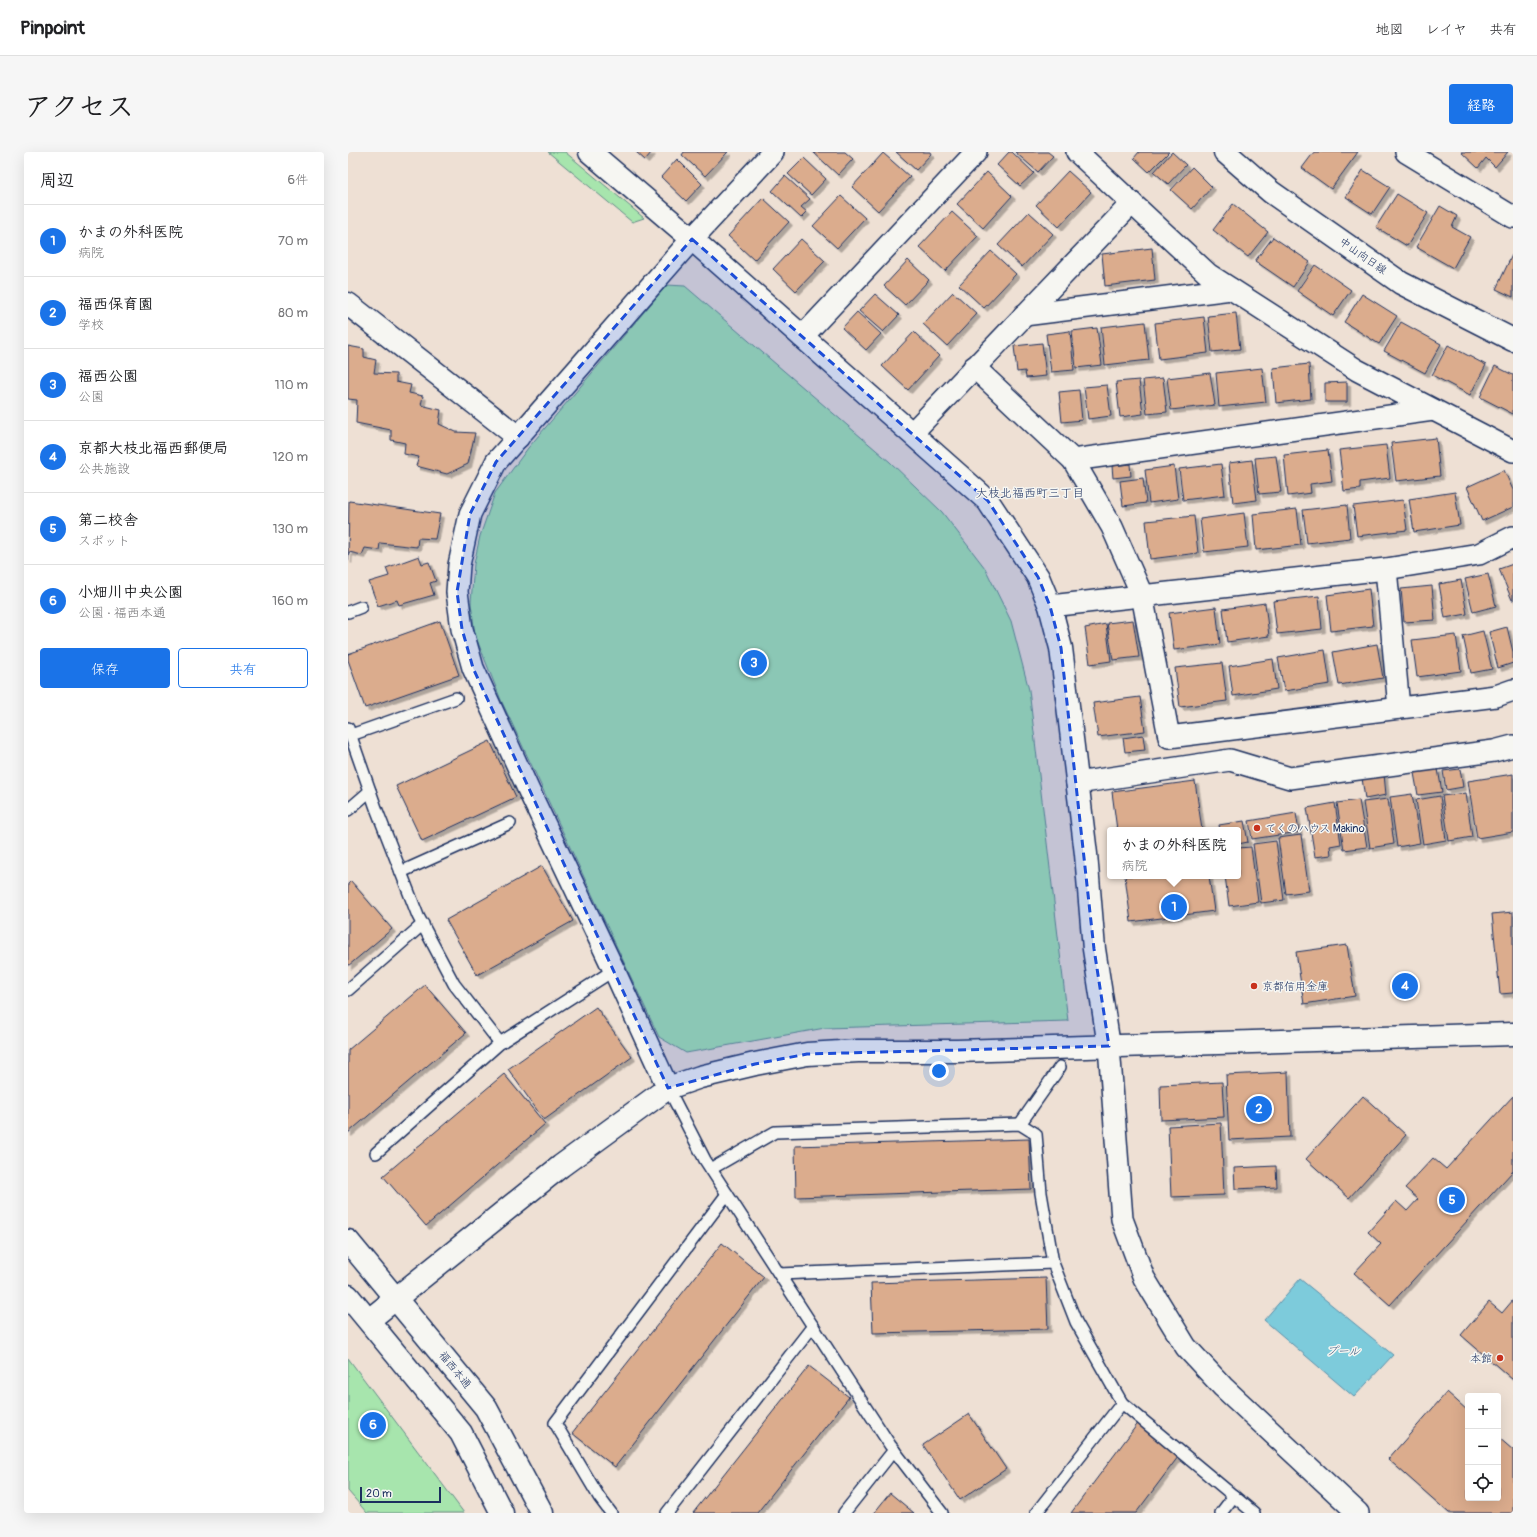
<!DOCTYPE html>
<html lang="ja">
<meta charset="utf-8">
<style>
body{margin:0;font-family:Pangolin,"Klee One",sans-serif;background:#f6f6f6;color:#202124}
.controls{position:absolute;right:12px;bottom:12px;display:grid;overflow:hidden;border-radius:4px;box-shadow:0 4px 16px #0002}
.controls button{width:36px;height:36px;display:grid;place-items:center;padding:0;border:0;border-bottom:1px solid #e0e0e0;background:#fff;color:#202124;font:20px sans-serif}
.scale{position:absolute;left:12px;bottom:10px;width:81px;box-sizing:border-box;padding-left:4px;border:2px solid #1b2f5e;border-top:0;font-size:11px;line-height:14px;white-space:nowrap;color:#1b2f5e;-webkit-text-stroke:3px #f6f6f2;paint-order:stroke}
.you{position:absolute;left:591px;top:919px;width:14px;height:14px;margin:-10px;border:3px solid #fff;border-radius:50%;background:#1a73e8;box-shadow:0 0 0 6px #1a73e833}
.badge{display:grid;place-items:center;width:26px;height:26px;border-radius:50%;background:#1a73e8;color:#fff;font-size:13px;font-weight:700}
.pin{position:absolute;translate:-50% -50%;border:2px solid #fff;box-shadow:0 1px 4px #0006}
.popup{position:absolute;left:759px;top:675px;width:134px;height:52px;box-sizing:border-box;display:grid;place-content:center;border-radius:4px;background:#fff;filter:drop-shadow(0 1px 3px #0005);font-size:13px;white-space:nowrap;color:#757577}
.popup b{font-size:15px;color:#202124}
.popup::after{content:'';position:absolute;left:50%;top:100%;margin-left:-8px;border:8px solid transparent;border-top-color:#fff}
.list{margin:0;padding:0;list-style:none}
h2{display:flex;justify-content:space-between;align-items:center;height:52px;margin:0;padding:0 16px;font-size:17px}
h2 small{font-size:13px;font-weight:400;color:#757577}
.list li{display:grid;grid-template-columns:26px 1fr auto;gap:12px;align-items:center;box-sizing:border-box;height:72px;padding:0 16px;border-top:1px solid #e0e0e0}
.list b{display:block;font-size:15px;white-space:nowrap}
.list p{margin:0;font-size:13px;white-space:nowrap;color:#757577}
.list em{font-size:13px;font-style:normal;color:#757577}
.actions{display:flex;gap:8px;padding:12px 16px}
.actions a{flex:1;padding:9px 0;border:1px solid #1a73e8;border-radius:4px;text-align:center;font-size:14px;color:#1a73e8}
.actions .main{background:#1a73e8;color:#fff}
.icon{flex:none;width:22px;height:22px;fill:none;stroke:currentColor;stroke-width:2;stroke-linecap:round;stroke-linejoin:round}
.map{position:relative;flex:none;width:1165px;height:1361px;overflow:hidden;border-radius:4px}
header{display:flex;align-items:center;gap:24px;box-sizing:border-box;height:56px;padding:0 20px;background:#fff;border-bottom:1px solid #e0e0e0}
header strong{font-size:19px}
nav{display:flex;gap:22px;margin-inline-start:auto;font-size:14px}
.intro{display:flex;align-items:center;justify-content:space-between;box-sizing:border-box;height:96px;padding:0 24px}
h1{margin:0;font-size:28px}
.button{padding:10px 18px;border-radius:4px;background:#1a73e8;color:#fff;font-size:14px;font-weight:700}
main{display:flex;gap:24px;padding:0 24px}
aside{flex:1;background:#fff;border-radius:4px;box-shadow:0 4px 16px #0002}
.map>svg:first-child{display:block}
</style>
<header>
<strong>Pinpoint</strong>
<nav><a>地図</a><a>レイヤ</a><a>共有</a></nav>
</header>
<div class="intro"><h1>アクセス</h1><a class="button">経路</a></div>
<main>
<aside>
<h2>周辺<small>6件</small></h2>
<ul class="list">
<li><span class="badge">1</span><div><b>かまの外科医院</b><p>病院</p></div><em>70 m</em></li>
<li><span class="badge">2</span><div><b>福西保育園</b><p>学校</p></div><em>80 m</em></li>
<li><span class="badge">3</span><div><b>福西公園</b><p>公園</p></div><em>110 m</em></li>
<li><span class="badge">4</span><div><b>京都大枝北福西郵便局</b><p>公共施設</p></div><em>120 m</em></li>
<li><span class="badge">5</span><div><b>第二校舎</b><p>スポット</p></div><em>130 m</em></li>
<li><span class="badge">6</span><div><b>小畑川中央公園</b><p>公園 · 福西本通</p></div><em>160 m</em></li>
</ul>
<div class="actions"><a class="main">保存</a><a>共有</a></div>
</aside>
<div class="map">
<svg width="1165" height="1361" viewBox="0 0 1165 1361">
<defs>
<filter id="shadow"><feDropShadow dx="3.5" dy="3.5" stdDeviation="0" flood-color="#0004"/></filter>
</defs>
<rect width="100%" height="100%" fill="#eee0d4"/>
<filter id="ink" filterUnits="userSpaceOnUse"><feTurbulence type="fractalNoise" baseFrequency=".025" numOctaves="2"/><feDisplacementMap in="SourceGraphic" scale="8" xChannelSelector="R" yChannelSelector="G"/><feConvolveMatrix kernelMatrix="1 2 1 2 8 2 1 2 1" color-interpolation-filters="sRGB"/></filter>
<g filter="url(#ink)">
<!-- green -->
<g fill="#a7e5ad" stroke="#618a86">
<polygon points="200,0 217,0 296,66 284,70"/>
<polygon points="319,133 337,134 542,310 594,360 637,416 663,469 681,538 720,869 477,876 338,901 311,885 153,548 127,483 123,451 126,412 132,384 147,341 180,296"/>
<polygon points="0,1206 116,1361 19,1361 0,1339"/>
</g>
<!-- water -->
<polygon fill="#7dcbdb" stroke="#568da9" points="952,1127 1045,1203 1006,1245 916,1168"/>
<!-- building -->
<g fill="#dbac8d" stroke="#1b2f5e" filter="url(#shadow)">
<polygon points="288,0 304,0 297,8"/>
<polygon points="336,0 380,0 357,24 334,3"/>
<polygon points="465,0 497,0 505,7 490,23"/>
<polygon points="548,0 582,0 583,2 568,18"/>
<polygon points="661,0 664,0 686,21 672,34 649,13"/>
<polygon points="667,0 700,0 705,4 690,20"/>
<polygon points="791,0 821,0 801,20 786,6"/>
<polygon points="824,0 838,13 820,32 806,20"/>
<polygon points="966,0 1010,0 983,37 954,16"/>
<polygon points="1113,0 1160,0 1147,15 1138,6 1130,16"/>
<polygon points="535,1 562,25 530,59 504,35"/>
<polygon points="456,6 478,27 463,43 440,22"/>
<polygon points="329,7 354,32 338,49 313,25"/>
<polygon points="844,15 864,35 844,57 823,38"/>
<polygon points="1015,18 1042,35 1024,62 998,45"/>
<polygon points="720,19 743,40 711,75 688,53"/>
<polygon points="639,20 664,44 635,76 609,52"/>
<polygon points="437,24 462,47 453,55 459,60 453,66 424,39"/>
<polygon points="1049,42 1080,61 1059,94 1028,75"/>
<polygon points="493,44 517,66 489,96 465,74"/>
<polygon points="415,46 441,70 406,108 380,84"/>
<polygon points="885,52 920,80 900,105 865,78"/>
<polygon points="1092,54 1109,64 1104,75 1122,85 1105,116 1068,95"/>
<polygon points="604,60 630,84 597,119 571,95"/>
<polygon points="681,60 705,82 674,115 650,93"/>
<polygon points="925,85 962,110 945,135 907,109"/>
<polygon points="453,87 477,109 448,139 425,117"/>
<polygon points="804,96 807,128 757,134 754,102"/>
<polygon points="643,99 668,122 636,156 611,133"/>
<polygon points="1164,103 1165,103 1165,145 1148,137"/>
<polygon points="560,108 581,128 557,153 536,134"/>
<polygon points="967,113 1003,138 985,164 949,139"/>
<polygon points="605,140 629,162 599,194 575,172"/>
<polygon points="527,142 551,163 535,180 511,159"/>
<polygon points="1014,142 1049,164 1031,192 996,170"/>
<polygon points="509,160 533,182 518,198 494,176"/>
<polygon points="888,161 892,197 864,200 860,164"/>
<polygon points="856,165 860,201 811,207 807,171"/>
<polygon points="797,170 801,208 757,213 753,175"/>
<polygon points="1053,170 1093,192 1077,221 1036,199"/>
<polygon points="749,176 754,213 728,216 724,179"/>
<polygon points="722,179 726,218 703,220 698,182"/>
<polygon points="566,180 591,204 560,238 534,214"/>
<polygon points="694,191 698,224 678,226 677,219 669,220 666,194"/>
<polygon points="1100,193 1138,213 1122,243 1084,223"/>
<polygon points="0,194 16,197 16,205 28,208 26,221 48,222 48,230 63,233 61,241 75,244 73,253 93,258 91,272 108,280 127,281 120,312 99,322 68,314 71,305 56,302 57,291 43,288 43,278 8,271 9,248 0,247"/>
<polygon points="961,212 963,247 928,251 925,216"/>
<polygon points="1147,214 1165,223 1165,262 1132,245"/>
<polygon points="914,216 918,250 871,255 868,221"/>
<polygon points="862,221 867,253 823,258 819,226"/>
<polygon points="815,226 819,260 799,262 795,228"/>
<polygon points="791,228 795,262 772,265 768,230"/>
<polygon points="999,230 999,250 977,250 977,231"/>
<polygon points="759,233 763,264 740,267 736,235"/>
<polygon points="731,238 734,268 714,270 711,240"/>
<polygon points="1088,286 1092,324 1048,329 1043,291"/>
<polygon points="1038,293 1042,326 1012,330 1012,337 996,339 991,298"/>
<polygon points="980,298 984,329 962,332 963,341 940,344 936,303"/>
<polygon points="928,304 933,340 911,342 907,306"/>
<polygon points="904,308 909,348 885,351 881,311"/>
<polygon points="782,312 783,324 765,326 764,314"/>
<polygon points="873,312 877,343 835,348 831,317"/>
<polygon points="826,314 830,347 801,351 797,318"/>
<polygon points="1156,318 1165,338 1165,355 1134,369 1119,335"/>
<polygon points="795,326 798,351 775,354 772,329"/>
<polygon points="1107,340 1112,373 1066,380 1061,347"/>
<polygon points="1055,348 1059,378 1009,384 1005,354"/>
<polygon points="1,349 92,362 87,387 70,386 69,395 32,391 31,398 17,396 14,403 1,400 0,408"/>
<polygon points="999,353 1002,386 959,391 955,358"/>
<polygon points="949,357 953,393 908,398 905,362"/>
<polygon points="896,361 900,395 856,400 852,367"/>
<polygon points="846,364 850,401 802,407 798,369"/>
<polygon points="71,404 74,412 81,410 88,429 82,431 86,443 51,453 49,448 30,454 21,430 41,424 38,416"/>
<polygon points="1165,412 1165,448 1164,448 1151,417"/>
<polygon points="1140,422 1148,454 1125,460 1117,427"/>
<polygon points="1113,428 1119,462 1097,466 1091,432"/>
<polygon points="1084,434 1087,468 1056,470 1053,437"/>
<polygon points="1021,437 1025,474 983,479 979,443"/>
<polygon points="971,444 974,477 929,482 925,449"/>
<polygon points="917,451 921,484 879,490 875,457"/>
<polygon points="868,455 872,492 826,498 821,461"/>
<polygon points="785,468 791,505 765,508 759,471"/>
<polygon points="92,469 111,523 17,556 0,508 0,502"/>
<polygon points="758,472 763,509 742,512 737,476"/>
<polygon points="1159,475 1165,500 1165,511 1150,516 1141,480"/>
<polygon points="1135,479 1144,517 1123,521 1115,484"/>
<polygon points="1108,483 1113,519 1069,525 1064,488"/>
<polygon points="1029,492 1035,526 991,533 985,500"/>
<polygon points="977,498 982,532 936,539 930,506"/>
<polygon points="925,507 929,537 885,544 881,514"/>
<polygon points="874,511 879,549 832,555 827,516"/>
<polygon points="792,545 797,579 750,585 745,551"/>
<polygon points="795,583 797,598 777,600 775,586"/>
<polygon points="142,589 168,645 74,689 48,634"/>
<polygon points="1090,617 1094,640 1070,643 1066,621"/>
<polygon points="1112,617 1115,635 1098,638 1095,619"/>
<polygon points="1036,622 1038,643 1017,647 1014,626"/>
<polygon points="1165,622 1165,680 1129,686 1120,629"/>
<polygon points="847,629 854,678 769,678 764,640"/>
<polygon points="1118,641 1124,685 1101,689 1094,644"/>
<polygon points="1064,642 1072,691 1049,695 1042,645"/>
<polygon points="1092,644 1098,688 1075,692 1068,648"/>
<polygon points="1040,647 1046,692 1022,696 1015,650"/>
<polygon points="1011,648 1019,695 996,698 989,651"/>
<polygon points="987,651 993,692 982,694 983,703 967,705 959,656"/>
<polygon points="948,661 951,680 904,687 901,669"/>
<polygon points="896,669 900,690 890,692 890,678 872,678 871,673"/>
<polygon points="953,683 961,739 938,742 930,686"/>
<polygon points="928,689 936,748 913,751 905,692"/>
<polygon points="903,695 910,750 881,754 877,724 890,724 890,696"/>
<polygon points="194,714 225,769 129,823 98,768"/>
<polygon points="777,724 861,724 866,759 783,770"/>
<polygon points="3,729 44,777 0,814 0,732"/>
<polygon points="1165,760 1165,841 1152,842 1144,762"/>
<polygon points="999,793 1007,844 956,852 948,800"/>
<polygon points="77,833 118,881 0,981 0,898"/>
<polygon points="248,855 284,905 196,968 160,917"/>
<polygon points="940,920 942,985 881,988 878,923"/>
<polygon points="156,922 197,972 78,1074 35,1024"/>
<polygon points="874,930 876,965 813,968 812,933"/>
<polygon points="1015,944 1058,983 1001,1046 958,1007"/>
<polygon points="1165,944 1165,1019 1042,1153 1006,1121 1033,1092 1020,1080 1048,1049 1059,1059 1070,1047 1057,1036 1085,1006 1098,1017"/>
<polygon points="873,971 876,1043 823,1045 820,974"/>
<polygon points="681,987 683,1037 448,1045 447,994"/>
<polygon points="928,1014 929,1035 887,1037 886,1016"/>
<polygon points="374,1091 416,1125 267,1315 224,1281"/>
<polygon points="698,1126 700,1177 525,1181 523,1131"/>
<polygon points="1165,1148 1165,1228 1113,1183 1141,1150 1154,1161"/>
<polygon points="461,1214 501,1245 409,1361 345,1361"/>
<polygon points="1099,1240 1120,1259 1120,1346 1150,1346 1150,1285 1165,1298 1165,1361 1101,1361 1040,1307"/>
<polygon points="621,1262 658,1317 612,1348 575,1293"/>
<polygon points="791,1270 833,1301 788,1361 723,1361"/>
<polygon points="542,1341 566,1361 526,1361"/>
</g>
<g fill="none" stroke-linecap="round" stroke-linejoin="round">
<defs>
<g id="service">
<polyline points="0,460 13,455"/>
<polyline points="0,576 28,656 70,764 106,832 152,891"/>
<polyline points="3,583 108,546"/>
<polyline points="0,658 22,639"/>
<polyline points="53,720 162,671"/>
<polyline points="0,838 75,772"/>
<polyline points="320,936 357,1008 542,1293 594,1361"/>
<polyline points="672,972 712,915"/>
<polyline points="28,1001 152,891 266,818"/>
<polyline points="363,1017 427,980 672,972 688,982 693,1041 705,1111 728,1170 774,1251 906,1361"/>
<polyline points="431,1122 705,1111"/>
<polyline points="263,1361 251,1345 207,1271 379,1042"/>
<polyline points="319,1361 465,1174"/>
<polyline points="496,1361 546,1298"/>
<polyline points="688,1361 774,1251"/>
<polyline points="873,1361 886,1344"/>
</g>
<g id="minor">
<polyline points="729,0 860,122 1009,218 1165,299"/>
<polyline points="1058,0 1165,65"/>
<polyline points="676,163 883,137"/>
<polyline points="454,185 628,0"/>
<polyline points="626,215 725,308 764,375 794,443 821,585 1148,544 1165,538"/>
<polyline points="564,281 784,51"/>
<polyline points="725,308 1085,258"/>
<polyline points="1038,417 1051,556"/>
<polyline points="702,454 1038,417 1131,402 1165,385"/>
<polyline points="729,631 882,608 942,626 1146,599 1165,594"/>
<polyline points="761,894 774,1067 796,1126 838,1195 875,1235 1010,1361"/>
<polyline points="320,936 266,818 181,639 125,516 114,477 109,440 111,413 122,362 148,310 344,87 425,0"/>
</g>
<g id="tertiary">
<polyline points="242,0 344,87 640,349 690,425 702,454 713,496 738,702 746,797 761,894"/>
<polyline points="0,152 170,285"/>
<polyline points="0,1089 138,1256 194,1361"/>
<polyline points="0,1144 113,1281 154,1361"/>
<polyline points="21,1168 213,1014 320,936 352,925 407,912 459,902 510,899 609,899 1165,882"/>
</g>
<polyline id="secondary" points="877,0 923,40 1053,131 1165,188"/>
</defs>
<!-- service casing -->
<use href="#service" stroke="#1b2f5e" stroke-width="14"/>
<!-- minor casing -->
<use href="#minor" stroke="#1b2f5e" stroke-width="24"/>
<!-- tertiary casing -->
<use href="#tertiary" stroke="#1b2f5e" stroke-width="25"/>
<!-- secondary casing -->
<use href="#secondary" stroke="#1b2f5e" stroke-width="25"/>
<!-- service -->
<use href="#service" stroke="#f6f6f2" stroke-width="11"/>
<!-- minor -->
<use href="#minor" stroke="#f6f6f2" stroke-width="21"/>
<!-- tertiary -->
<use href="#tertiary" stroke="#f6f6f2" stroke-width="22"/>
<!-- secondary -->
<use href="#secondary" stroke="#f6f6f2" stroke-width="22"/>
</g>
</g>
<!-- marked area -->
<path fill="#1d4ed8" fill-opacity="0.2" stroke="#1d4ed8" stroke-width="3" stroke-dasharray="8 5" stroke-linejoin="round" d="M344,87l296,262 50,76 12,29 11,42 33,301 15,97 -302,8 -52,10 -87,24 -195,-420 -11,-39 -5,-37 13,-78 26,-52z"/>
<!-- markers -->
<g fill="#c8321e" stroke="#f6f6f2" stroke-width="1.5">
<circle cx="909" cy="676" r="4"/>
<circle cx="906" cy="834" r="4"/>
<circle cx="1152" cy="1206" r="4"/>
</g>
<g text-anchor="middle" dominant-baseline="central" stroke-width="3" stroke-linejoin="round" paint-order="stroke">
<!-- street labels -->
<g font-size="11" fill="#1b2f5e" stroke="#f6f6f2">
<text transform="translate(1015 104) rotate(35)">中山向日線</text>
<text transform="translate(107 1218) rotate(51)">福西本通</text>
</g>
<!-- poi labels -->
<g font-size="11" fill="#1b2f5e" stroke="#f6f6f2" text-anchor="start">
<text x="917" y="676">てくのハウス Makino</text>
<text x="914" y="834">京都信用金庫</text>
<text x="1144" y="1206" text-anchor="end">本館</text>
</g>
<!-- neighbourhood labels -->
<g font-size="12" fill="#1b2f5e" stroke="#f6f6f2">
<text x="682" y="341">大枝北福西町三丁目</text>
</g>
<!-- water labels -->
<g font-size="12" font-style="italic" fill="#34567d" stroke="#f6f6f2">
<text x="995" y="1199">プール</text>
</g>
</g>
</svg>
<div class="controls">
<button>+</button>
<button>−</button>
<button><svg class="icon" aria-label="locate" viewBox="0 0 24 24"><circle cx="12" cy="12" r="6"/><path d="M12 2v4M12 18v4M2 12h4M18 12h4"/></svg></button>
</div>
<div class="scale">20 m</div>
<div class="you"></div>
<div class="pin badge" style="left:826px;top:755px">1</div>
<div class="popup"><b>かまの外科医院</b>病院</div>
<div class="pin badge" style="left:911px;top:957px">2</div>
<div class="pin badge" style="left:406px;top:511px">3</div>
<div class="pin badge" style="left:1057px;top:834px">4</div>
<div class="pin badge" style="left:1104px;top:1048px">5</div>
<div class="pin badge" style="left:25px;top:1273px">6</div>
</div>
</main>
